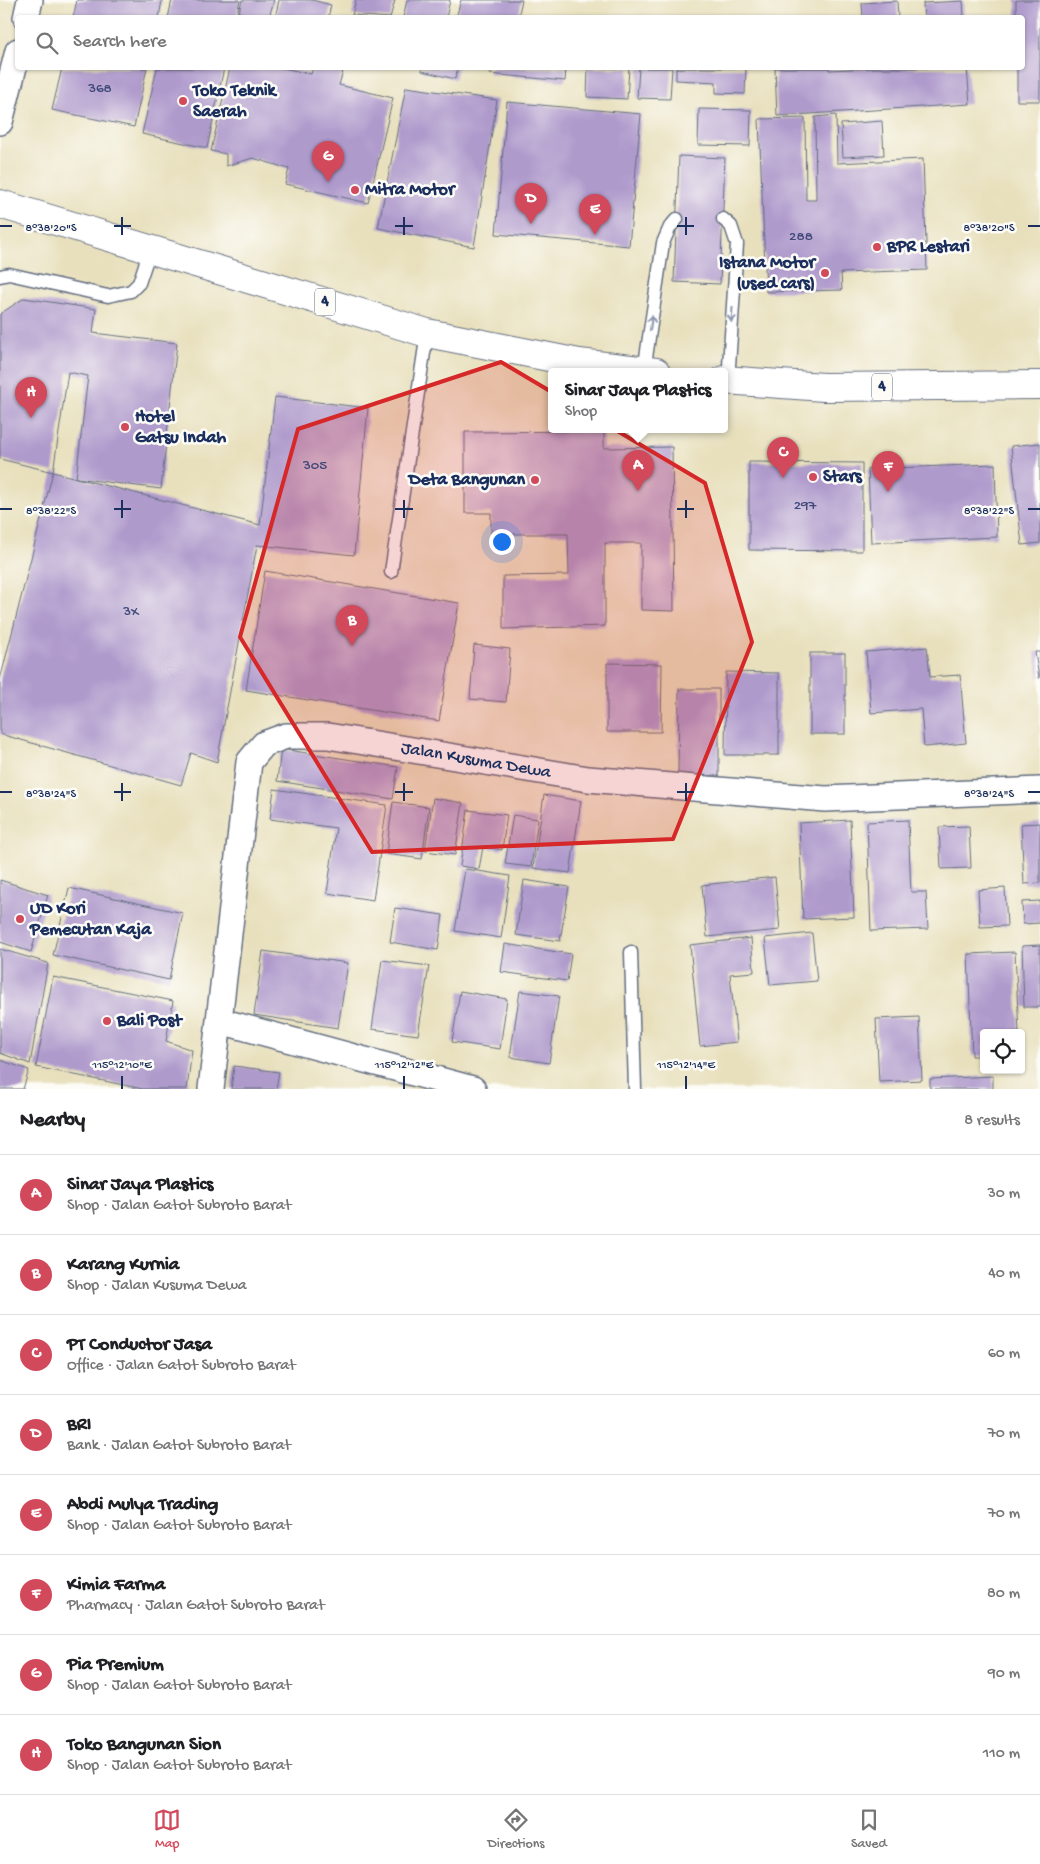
<!DOCTYPE html>
<meta charset="utf-8">
<style>
body{margin:0;font-family:"Gochi Hand",sans-serif;background:#f6f6f6;color:#202124}
.controls{position:absolute;right:15px;bottom:15px;display:grid;overflow:hidden;border-radius:5px;box-shadow:0 1px 4px #0004}
.controls button{width:45px;height:45px;display:grid;place-items:center;padding:0;border:0;border-bottom:1px solid #e0e0e0;background:#fff;color:#202124;font:25px sans-serif}
.you{position:absolute;left:501px;top:541px;width:18px;height:18px;margin:-12px;border:4px solid #fff;border-radius:50%;background:#1a73e8;box-shadow:0 0 0 8px #1a73e833}
.badge{display:grid;place-items:center;width:32px;height:32px;border-radius:50%;background:#d1495b;color:#fff;font-size:16px;font-weight:700}
.pin{position:absolute;translate:-50% -41px;filter:drop-shadow(0 1px 2px #0008)}
.pin::after{content:'';position:absolute;top:26px;width:18px;height:15px;background:inherit;clip-path:polygon(0 0,100% 0,50% 100%)}
.popup{position:absolute;left:548px;top:368px;width:180px;height:65px;box-sizing:border-box;display:grid;place-content:center;border-radius:5px;background:#fff;filter:drop-shadow(0 1px 4px #0005);font-size:16px;white-space:nowrap;color:#757577}
.popup b{font-size:19px;color:#202124}
.popup::after{content:'';position:absolute;left:50%;top:100%;margin-left:-10px;border:10px solid transparent;border-top-color:#fff}
.list{margin:0;padding:0;list-style:none}
h2{display:flex;justify-content:space-between;align-items:center;height:65px;margin:0;padding:0 20px;font-size:21px}
h2 small{font-size:16px;font-weight:400;color:#757577}
.list li{display:grid;grid-template-columns:32px 1fr auto;gap:15px;align-items:center;box-sizing:border-box;height:80px;padding:0 20px;border-top:1px solid #e0e0e0}
.list b{display:block;font-size:19px;white-space:nowrap}
.list p{margin:0;font-size:16px;white-space:nowrap;color:#757577}
.list em{font-size:16px;font-style:normal;color:#757577}
.icon{flex:none;width:28px;height:28px;fill:none;stroke:currentColor;stroke-width:2;stroke-linecap:round;stroke-linejoin:round}
.map{position:relative;flex:none;width:1040px;height:1089px;overflow:hidden}
.search{position:absolute;background:#fff;box-shadow:0 1px 4px #0004;left:15px;right:15px;top:15px;height:55px;display:flex;align-items:center;gap:12px;box-sizing:border-box;padding:0 18px;border-radius:5px;color:#757577;font-size:19px}
.sheet{height:705px;background:#fff}
nav{display:flex;justify-content:space-around;align-items:center;box-sizing:border-box;height:70px;border-top:1px solid #e0e0e0;background:#fff;font-size:14px;color:#757577}
nav a{display:grid;justify-items:center;gap:2px}
nav .on{color:#d1495b}
.map>svg:first-child{display:block}
</style>
<div class="map">
<svg width="1040" height="1089" viewBox="0 0 1040 1089">
<rect width="100%" height="100%" fill="#fdfcf7"/>
<filter id="ink" filterUnits="userSpaceOnUse"><feTurbulence type="fractalNoise" baseFrequency=".02" numOctaves="2"/><feDisplacementMap in="SourceGraphic" scale="10" xChannelSelector="R" yChannelSelector="G"/><feConvolveMatrix kernelMatrix="1 2 1 2 8 2 1 2 1" color-interpolation-filters="sRGB"/></filter>
<filter id="wash" filterUnits="userSpaceOnUse"><feTurbulence type="fractalNoise" baseFrequency=".0096" numOctaves="4" result="noise"/><feDisplacementMap in="SourceGraphic" scale="20" xChannelSelector="R" yChannelSelector="G"/><feGaussianBlur stdDeviation="1.12" result="paint"/><feColorMatrix in="noise" values="0 0 0 0 0 0 0 0 0 0 0 0 0 0 0 0 0 1.4 0 .05"/><feComposite in="paint" operator="in"/></filter>
<g filter="url(#wash)">
<rect width="100%" height="100%" fill="#e8e0bd"/>
<g id="blocks">
<!-- building -->
<g fill="#af9acc">
<polygon points="77,0 162,0 159,18 73,18"/>
<polygon points="172,0 240,0 236,18 168,18"/>
<polygon points="242,0 274,0 269,18 238,16"/>
<polygon points="279,0 312,0 331,5 328,18 275,18"/>
<polygon points="356,0 395,0 390,18 352,15"/>
<polygon points="407,0 450,0 446,18 403,18"/>
<polygon points="461,0 522,0 518,18 456,18"/>
<polygon points="1016,0 1040,0 1040,101 1017,101 1017,68 1022,68 1022,18 1016,18"/>
<polygon points="897,1 898,18 863,18 862,3"/>
<polygon points="963,1 964,18 924,18 923,3"/>
<polygon points="62,68 147,68 134,127 52,110"/>
<polygon points="157,68 224,68 207,148 142,134"/>
<polygon points="230,68 283,68 311,74 313,68 344,68 339,85 393,98 368,203 285,184 289,169 253,158 226,166 226,154 211,151"/>
<polygon points="422,68 458,68 455,79 422,71"/>
<polygon points="490,68 566,68 565,81 489,74"/>
<polygon points="588,68 629,68 627,99 587,97"/>
<polygon points="639,68 672,68 670,99 637,98"/>
<polygon points="676,68 746,68 745,94 716,93 716,82 676,80"/>
<polygon points="775,68 829,68 829,70 875,68 967,68 970,104 777,116"/>
<polygon points="406,87 497,100 474,247 378,228"/>
<polygon points="507,102 641,114 629,246 496,234"/>
<polygon points="699,109 751,110 750,146 698,145"/>
<polygon points="836,115 837,163 923,159 927,270 841,273 842,290 766,292 759,119 805,118 806,200 816,200 815,117"/>
<polygon points="882,121 884,155 843,157 841,124"/>
<polygon points="679,156 725,158 720,284 674,282"/>
<polygon points="24,298 96,309 93,333 177,343 161,489 76,478 88,376 68,372 53,472 0,459 0,314"/>
<polygon points="275,397 368,408 354,555 257,545 217,762 191,753 181,785 0,734 0,680 53,472 260,525"/>
<polygon points="604,431 604,448 672,447 674,611 641,610 641,543 605,543 605,626 503,629 503,576 569,575 568,534 491,534 491,513 465,513 465,432"/>
<polygon points="1040,443 1040,543 1022,545 1011,446"/>
<polygon points="749,462 862,463 862,551 749,550"/>
<polygon points="995,464 997,537 871,543 868,469"/>
<polygon points="265,571 459,603 439,721 246,690"/>
<polygon points="474,645 510,649 506,702 470,699"/>
<polygon points="927,647 930,677 960,675 966,743 924,747 921,709 871,713 866,652"/>
<polygon points="1035,652 1040,652 1040,678 1039,678"/>
<rect x="810" y="653" width="35" height="81"/>
<polygon points="607,663 662,664 661,732 607,732"/>
<polygon points="726,672 779,673 779,755 725,755"/>
<polygon points="679,689 719,689 719,776 678,775"/>
<polygon points="281,749 398,767 393,799 277,781"/>
<polygon points="274,789 387,805 373,900 327,893 336,828 270,819"/>
<polygon points="544,795 581,801 570,873 533,868"/>
<polygon points="433,798 463,803 455,855 425,851"/>
<polygon points="393,802 429,807 422,859 386,854"/>
<polygon points="468,810 507,815 502,850 483,847 479,869 460,866"/>
<polygon points="513,815 538,819 531,867 505,864"/>
<polygon points="850,820 854,917 803,919 799,823"/>
<polygon points="908,820 911,892 926,892 928,929 871,931 867,822"/>
<polygon points="1040,823 1040,883 1024,884 1021,824"/>
<polygon points="969,826 971,868 941,869 939,827"/>
<polygon points="465,869 510,876 501,938 455,931"/>
<polygon points="775,877 780,930 707,937 702,885"/>
<polygon points="0,880 48,895 31,952 0,942"/>
<polygon points="524,880 569,887 560,941 516,935"/>
<polygon points="69,888 183,913 169,980 53,955"/>
<polygon points="1005,888 1007,926 980,927 978,890"/>
<polygon points="1040,901 1040,923 1023,924 1022,902"/>
<polygon points="395,908 443,915 438,950 390,942"/>
<polygon points="812,933 817,981 770,985 765,938"/>
<polygon points="751,938 754,972 730,974 737,1042 700,1046 690,945"/>
<polygon points="505,944 571,954 567,981 501,972"/>
<polygon points="1040,945 1040,1007 1024,1007 1022,946"/>
<polygon points="0,949 48,963 30,1064 0,1053"/>
<polygon points="263,951 348,963 338,1028 254,1015"/>
<polygon points="1015,952 1019,1033 984,1033 984,1056 972,1056 968,954"/>
<polygon points="382,960 429,966 418,1035 372,1029"/>
<polygon points="53,977 173,1001 166,1041 192,1050 187,1089 143,1089 36,1067"/>
<polygon points="460,991 507,999 500,1049 452,1042"/>
<polygon points="520,991 559,996 549,1063 510,1057"/>
<polygon points="919,1017 922,1080 879,1082 876,1019"/>
<polygon points="0,1060 29,1070 23,1089 0,1089"/>
<polygon points="234,1066 279,1072 276,1089 231,1089"/>
<polygon points="993,1076 993,1089 930,1089 930,1079"/>
</g>
</g>
</g>
<g filter="url(#ink)">
<use href="#blocks" fill-opacity="0" stroke="#636d7f" stroke-width="1"/>
<g fill="none" stroke-linecap="round" stroke-linejoin="round">
<defs>
<g id="lane">
<polyline points="723,219 731,226 737,244 728,381"/>
<polyline points="0,276 9,274 108,296 131,291 139,283 150,250"/>
<polyline points="644,371 663,243 670,227 677,219"/>
<polyline points="391,572 427,333"/>
<polyline points="631,952 635,1089"/>
</g>
<g id="street">
<polyline points="26,18 30,0"/>
<polyline points="0,122 18,51"/>
<polyline points="220,1021 473,1089"/>
<path id="s1" d="M211,1089l38,-327 15,-18 22,-8h42l260,43 237,20 215,-9"/>
</g>
<g id="highway">
<polyline points="0,204 427,333 579,363 656,372"/>
<polyline points="724,380 824,387 1040,385"/>
</g>
</defs>
<!-- lane casing -->
<use href="#lane" stroke="#636d7f" stroke-width="15"/>
<!-- street casing -->
<use href="#street" stroke="#636d7f" stroke-width="28"/>
<!-- highway casing -->
<use href="#highway" stroke="#636d7f" stroke-width="30"/>
<!-- lane -->
<use href="#lane" stroke="#fff" stroke-width="12"/>
<!-- street -->
<use href="#street" stroke="#fff" stroke-width="25"/>
<!-- highway -->
<use href="#highway" stroke="#fff" stroke-width="28"/>
</g>
<!-- one-way arrows -->
<defs><path id="oneway-shaft" d="M-6 0H5M1.5-3L5.5 0L1.5 3" fill="none" stroke-width="1.6" stroke-linecap="round" stroke-linejoin="round" transform="scale(1.25)"/></defs>
<g stroke="#8d97ae">
<use href="#oneway-shaft" transform="translate(732 315) rotate(94)"/>
<use href="#oneway-shaft" transform="translate(651 323) rotate(-82)"/>
</g>
</g>
<!-- marked area -->
<path fill="#d62828" fill-opacity="0.2" stroke="#d62828" stroke-width="4" stroke-linejoin="round" d="M501,362l204,121 47,159 -79,197 -301,13 -132,-215 58,-208z"/>
<!-- ticks -->
<path fill="none" stroke="#1b2f5e" stroke-width="2" d="M122,217v18M404,217v18M686,217v18M0,226h12M114,226h17M395,226h18M677,226h17M1028,226h12M122,500v18M404,500v18M686,500v18M0,509h12M114,509h17M395,509h18M677,509h17M1028,509h12M122,783v18M404,783v18M686,783v18M0,792h12M114,792h17M395,792h18M677,792h17M1028,792h12M122,1076v13M404,1076v13M686,1076v13"/>
<!-- markers -->
<g fill="#d1495b" stroke="#fdfcf7" stroke-width="2">
<circle cx="183" cy="101" r="5"/>
<circle cx="355" cy="190" r="5"/>
<circle cx="877" cy="247" r="5"/>
<circle cx="825" cy="273" r="5"/>
<circle cx="125" cy="427" r="5"/>
<circle cx="813" cy="477" r="5"/>
<circle cx="535" cy="480" r="5"/>
<circle cx="20" cy="919" r="5"/>
<circle cx="107" cy="1021" r="5"/>
</g>
<g text-anchor="middle" dominant-baseline="central" stroke-width="5" stroke-linejoin="round" paint-order="stroke">
<!-- number labels -->
<g font-size="15" fill="#404a7a">
<text x="100" y="89">368</text>
<text x="801" y="237">288</text>
<text x="315" y="466">305</text>
<text x="805" y="506">297</text>
<text x="131" y="612">3X</text>
</g>
<!-- shield labels -->
<g fill="#fdfcf7" stroke="#5f6c8c" stroke-width="1">
<rect x="315" y="288.5" width="20" height="27" rx="4"/>
<rect x="872" y="373.5" width="20" height="27" rx="4"/>
</g>
<g font-size="16" font-weight="bold" fill="#1b2f5e">
<text x="325" y="302">4</text>
<text x="882" y="387">4</text>
</g>
<!-- poi labels -->
<g font-size="18" font-weight="bold" fill="#1b2f5e" stroke="#fdfcf7" text-anchor="start">
<text x="193" y="91">Toko Teknik<tspan x="193" dy="21">Saerah</tspan></text>
<text x="365" y="190">Mitra Motor</text>
<text x="887" y="247">BPR Lestari</text>
<text x="815" y="263" text-anchor="end">Istana Motor<tspan x="815" dy="21">(used cars)</tspan></text>
<text x="135" y="417">Hotel<tspan x="135" dy="21">Gatsu Indah</tspan></text>
<text x="823" y="477">Stars</text>
<text x="525" y="480" text-anchor="end">Deta Bangunan</text>
<text x="30" y="909">UD Kori<tspan x="30" dy="21">Pemecutan Kaja</tspan></text>
<text x="117" y="1021">Bali Post</text>
</g>
<!-- street labels -->
<g font-size="18" fill="#1b2f5e" stroke="#fdfcf7">
<text stroke="none"><textPath href="#s1" startOffset="568">Jalan Kusuma Dewa</textPath></text>
</g>
</g>
<g font-size="12" text-anchor="middle" fill="#1b2f5e" stroke="#fdfcf7" stroke-width="5" stroke-linejoin="round" paint-order="stroke">
<text x="51" y="231">8°38'20"S</text>
<text x="989" y="231">8°38'20"S</text>
<text x="51" y="514">8°38'22"S</text>
<text x="989" y="514">8°38'22"S</text>
<text x="51" y="797">8°38'24"S</text>
<text x="989" y="797">8°38'24"S</text>
<text x="122" y="1068">115°12'10"E</text>
<text x="404" y="1068">115°12'12"E</text>
<text x="686" y="1068">115°12'14"E</text>
</g>
</svg>
<div class="controls">
<button><svg class="icon" aria-label="locate" viewBox="0 0 24 24"><circle cx="12" cy="12" r="6"/><path d="M12 2v4M12 18v4M2 12h4M18 12h4"/></svg></button>
</div>
<div class="you"></div>
<div class="pin badge" style="left:638px;top:491px">A</div>
<div class="popup"><b>Sinar Jaya Plastics</b>Shop</div>
<div class="pin badge" style="left:352px;top:646px">B</div>
<div class="pin badge" style="left:783px;top:478px">C</div>
<div class="pin badge" style="left:531px;top:224px">D</div>
<div class="pin badge" style="left:595px;top:235px">E</div>
<div class="pin badge" style="left:888px;top:492px">F</div>
<div class="pin badge" style="left:328px;top:182px">G</div>
<div class="pin badge" style="left:31px;top:418px">H</div>
<div class="search"><svg class="icon" aria-label="search" viewBox="0 0 24 24"><circle cx="10" cy="10" r="6"/><path d="M15 15l6 6"/></svg>Search here</div>
</div>
<section class="sheet">
<h2>Nearby<small>8 results</small></h2>
<ul class="list">
<li><span class="badge">A</span><div><b>Sinar Jaya Plastics</b><p>Shop · Jalan Gatot Subroto Barat</p></div><em>30 m</em></li>
<li><span class="badge">B</span><div><b>Karang Kurnia</b><p>Shop · Jalan Kusuma Dewa</p></div><em>40 m</em></li>
<li><span class="badge">C</span><div><b>PT Conductor Jasa</b><p>Office · Jalan Gatot Subroto Barat</p></div><em>60 m</em></li>
<li><span class="badge">D</span><div><b>BRI</b><p>Bank · Jalan Gatot Subroto Barat</p></div><em>70 m</em></li>
<li><span class="badge">E</span><div><b>Abdi Mulya Trading</b><p>Shop · Jalan Gatot Subroto Barat</p></div><em>70 m</em></li>
<li><span class="badge">F</span><div><b>Kimia Farma</b><p>Pharmacy · Jalan Gatot Subroto Barat</p></div><em>80 m</em></li>
<li><span class="badge">G</span><div><b>Pia Premium</b><p>Shop · Jalan Gatot Subroto Barat</p></div><em>90 m</em></li>
<li><span class="badge">H</span><div><b>Toko Bangunan Sion</b><p>Shop · Jalan Gatot Subroto Barat</p></div><em>110 m</em></li>
</ul>
</section>
<nav>
<a class="on"><svg class="icon" aria-label="map" viewBox="0 0 24 24"><path d="M3 6l6-2 6 2 6-2v14l-6 2-6-2-6 2zM9 4v14M15 6v14"/></svg>Map</a>
<a><svg class="icon" aria-label="directions" viewBox="0 0 24 24"><path d="M12 3l9 9-9 9-9-9zM9 14v-3h6M13 9l2 2-2 2"/></svg>Directions</a>
<a><svg class="icon" aria-label="saved" viewBox="0 0 24 24"><path d="M7 4h10v16l-5-4-5 4z"/></svg>Saved</a>
</nav>
